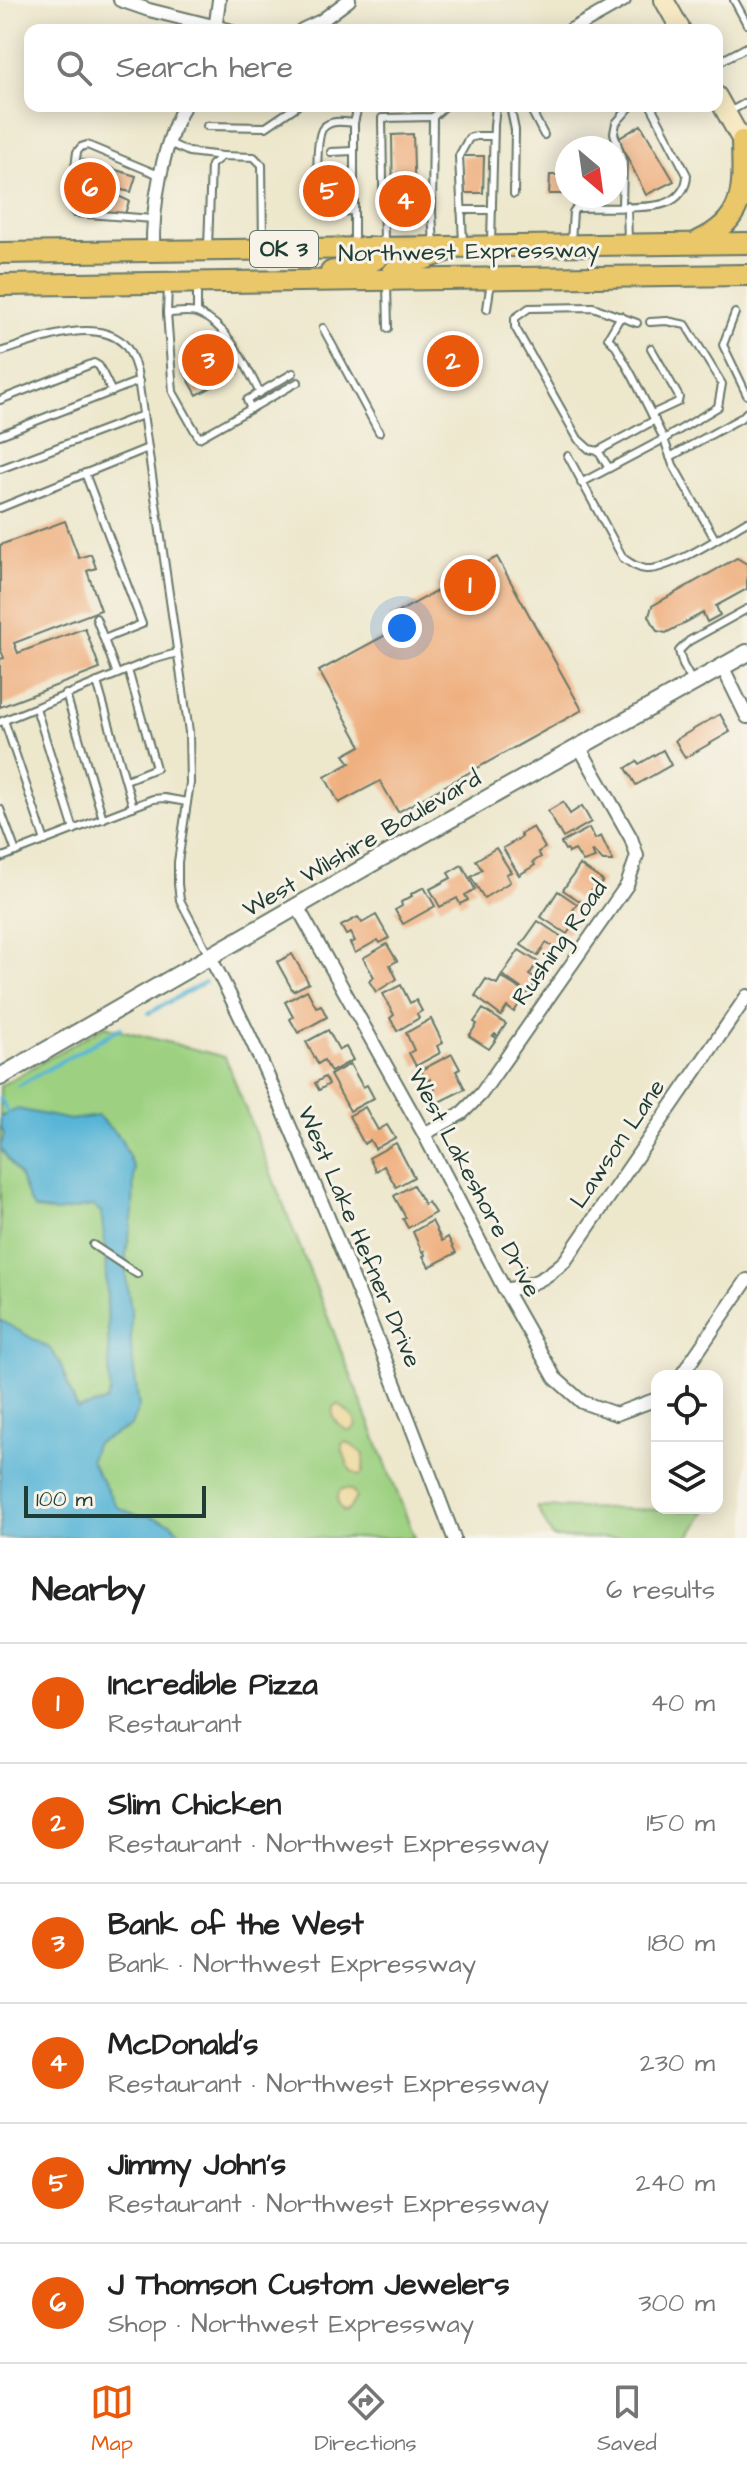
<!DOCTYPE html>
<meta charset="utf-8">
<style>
body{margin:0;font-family:"Architects Daughter",sans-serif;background:#f2f2f2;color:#222}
.controls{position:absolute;right:24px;bottom:24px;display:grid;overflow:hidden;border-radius:16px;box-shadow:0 4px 20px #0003}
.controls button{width:72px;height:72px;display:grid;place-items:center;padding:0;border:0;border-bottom:2px solid #e0e0e0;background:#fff;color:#222;font:40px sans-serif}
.compass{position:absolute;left:555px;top:136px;width:72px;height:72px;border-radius:50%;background:#fff;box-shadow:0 4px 20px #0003;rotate:151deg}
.scale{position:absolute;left:24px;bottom:20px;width:182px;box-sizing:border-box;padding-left:8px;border:4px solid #1f3d34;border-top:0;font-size:22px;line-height:28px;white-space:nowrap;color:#1f3d34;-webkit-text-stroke:6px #f7f3e8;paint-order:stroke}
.you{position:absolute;left:402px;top:628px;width:28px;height:28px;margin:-20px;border:6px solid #fff;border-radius:50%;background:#1a73e8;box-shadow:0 0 0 12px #1a73e833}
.badge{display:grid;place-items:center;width:52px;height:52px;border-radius:50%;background:#ea580c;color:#fff;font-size:26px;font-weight:700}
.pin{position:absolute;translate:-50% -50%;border:4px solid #fff;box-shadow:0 2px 8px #0006}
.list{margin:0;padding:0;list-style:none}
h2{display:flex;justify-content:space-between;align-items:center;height:104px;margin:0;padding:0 32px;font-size:34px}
h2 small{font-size:26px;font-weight:400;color:#767676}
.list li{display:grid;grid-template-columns:52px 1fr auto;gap:24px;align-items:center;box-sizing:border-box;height:120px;padding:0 32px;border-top:2px solid #e0e0e0}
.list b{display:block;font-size:30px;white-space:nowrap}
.list p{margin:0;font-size:26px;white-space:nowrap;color:#767676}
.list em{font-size:26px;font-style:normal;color:#767676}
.icon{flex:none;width:44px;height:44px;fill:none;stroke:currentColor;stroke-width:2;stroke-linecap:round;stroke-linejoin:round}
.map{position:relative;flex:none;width:747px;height:1538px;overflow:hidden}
.search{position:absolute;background:#fff;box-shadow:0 4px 20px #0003;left:24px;right:24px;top:24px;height:88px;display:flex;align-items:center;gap:20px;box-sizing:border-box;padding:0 28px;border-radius:16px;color:#767676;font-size:30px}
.sheet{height:824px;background:#fff}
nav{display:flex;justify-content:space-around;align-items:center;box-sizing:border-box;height:112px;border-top:2px solid #e0e0e0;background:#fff;font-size:22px;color:#767676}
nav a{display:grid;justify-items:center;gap:4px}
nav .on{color:#ea580c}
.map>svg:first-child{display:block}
</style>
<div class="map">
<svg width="747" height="1538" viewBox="0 0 747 1538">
<rect width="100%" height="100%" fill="#f7f3e8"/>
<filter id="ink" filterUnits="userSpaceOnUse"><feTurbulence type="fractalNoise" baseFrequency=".0125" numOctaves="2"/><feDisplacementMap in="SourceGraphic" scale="16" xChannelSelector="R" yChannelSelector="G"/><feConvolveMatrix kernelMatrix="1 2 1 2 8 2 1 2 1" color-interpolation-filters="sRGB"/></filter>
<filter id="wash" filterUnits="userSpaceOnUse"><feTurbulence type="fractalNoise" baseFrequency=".006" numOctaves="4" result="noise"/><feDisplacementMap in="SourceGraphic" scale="32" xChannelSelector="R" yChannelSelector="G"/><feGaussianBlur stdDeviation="1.8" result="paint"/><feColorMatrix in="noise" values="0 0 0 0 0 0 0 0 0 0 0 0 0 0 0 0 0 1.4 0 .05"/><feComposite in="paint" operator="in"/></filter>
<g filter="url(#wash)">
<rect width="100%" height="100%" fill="#ede7cc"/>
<!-- green -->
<g fill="#9dd181" stroke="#5e875a" stroke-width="2">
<polygon points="105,1026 225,1057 415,1538 0,1538 0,1086"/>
<polygon points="537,1507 706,1511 689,1538 553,1538"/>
</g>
<!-- sand -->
<g fill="#eeda9e" stroke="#868c69" stroke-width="2">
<path d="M339,1404l15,14 2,7 -4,5 -4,1c-9,-5 -17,-13 -15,-24z"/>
<path d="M347,1442l17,12 -1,18 -4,4 -9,-6c-2,-9 -9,-18 -8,-26z"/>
<path d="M346,1488l7,3 3,6 -7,13 -5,2c-7,-8 -8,-13 -4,-22z"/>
</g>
<!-- water -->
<polygon fill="#59b5d7" stroke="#3c7986" stroke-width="2" points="17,1109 70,1120 98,1116 121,1139 134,1168 133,1212 126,1254 126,1278 131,1310 131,1348 139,1407 131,1426 95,1444 90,1460 117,1507 139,1516 149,1516 171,1523 185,1538 0,1538 0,1320 49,1348 59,1361 77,1409 106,1402 110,1393 105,1246 101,1212 93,1206 57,1212 35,1209 29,1201 19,1175 0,1148 4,1134 0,1125 0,1117"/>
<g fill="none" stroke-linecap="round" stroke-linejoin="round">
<!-- stream -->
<g stroke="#59b5d7" stroke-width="4">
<polyline points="149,1013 205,982"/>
<polyline points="18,1086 121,1028"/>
<polyline points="0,1098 8,1113"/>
</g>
</g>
<g id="blocks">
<!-- building -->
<g fill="#efaf7e">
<polygon points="641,125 674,181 646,195 618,139"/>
<polygon points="413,134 415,203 393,204 392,135"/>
<polygon points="462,156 484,156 483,193 465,193"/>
<polygon points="83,160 136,176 131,192 104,186 107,191 129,201 124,217 71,202"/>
<polygon points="550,175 567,175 567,194 549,194"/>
<polygon points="322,177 336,177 336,205 323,204"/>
<polygon points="223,347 238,373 197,395 183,370"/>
<polygon points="65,521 79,558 91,554 96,568 87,571 101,610 14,643 18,653 85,628 100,669 0,707 0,659 4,658 0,648 0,545"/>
<polygon points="497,557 582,710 398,812 380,781 339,803 325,777 350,763 344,755 361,746 319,671 397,629 389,617 439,590 438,584 475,563 480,566"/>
<polygon points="737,558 747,564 747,589 716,606 720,615 707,622 703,613 666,633 657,631 649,616 652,606"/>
<polygon points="720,714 730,732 685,758 675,740"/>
<polygon points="663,750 671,765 636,785 626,768 637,761 639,764"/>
<polygon points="563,802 570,814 582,806 591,822 563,838 548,811"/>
<polygon points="533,827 545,848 538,852 541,857 533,862 535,865 519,875 503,848 522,837 520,834"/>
<polygon points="589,828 595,839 601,836 613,861 603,861 593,851 592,852 595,858 583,862 575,850 569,853 567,849 565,850 561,843"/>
<polygon points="496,848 511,872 506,874 510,882 484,898 471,877 482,870 476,860"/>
<polygon points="462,865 475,889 465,895 468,900 460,904 457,898 440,907 430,889 451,878 448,873"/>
<polygon points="580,865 603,881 595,892 592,890 591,892 593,894 586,905 563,890"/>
<polygon points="424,887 435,906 403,924 395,910 402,906 401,902 412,896 411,894"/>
<polygon points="558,891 577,904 569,916 576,921 567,934 541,917"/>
<polygon points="376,915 389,938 380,943 378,940 355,953 350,943 355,941 351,933 346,935 341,926 358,917 362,923"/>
<polygon points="538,921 565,939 558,950 546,943 538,956 521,945"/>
<polygon points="387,944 397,961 390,965 397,979 376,992 369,981 374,977 363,958"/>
<polygon points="519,950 538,962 529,975 537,980 528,993 502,975"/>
<polygon points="292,954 309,983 293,991 277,962"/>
<polygon points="501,977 526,993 514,1012 507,1007 501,1016 475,996 486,979 497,984"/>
<polygon points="401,985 410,1003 416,1000 422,1011 417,1014 419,1018 397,1031 390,1018 394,1015 383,994"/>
<polygon points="307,990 316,1007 321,1005 327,1017 298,1033 290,1019 293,1017 285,1002"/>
<polygon points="483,1009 506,1024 498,1036 495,1034 493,1036 497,1038 489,1049 469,1036 477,1024 474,1022"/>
<polygon points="431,1019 443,1043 437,1046 440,1053 416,1066 409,1053 414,1050 406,1033"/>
<polygon points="328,1030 339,1050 346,1047 353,1060 331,1072 324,1060 318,1064 306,1042"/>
<polygon points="452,1054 460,1069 456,1071 465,1089 437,1103 431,1091 435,1089 430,1079 426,1081 421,1070"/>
<polygon points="350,1064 363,1087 367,1085 374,1098 350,1111 330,1075"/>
<polygon points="325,1077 329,1084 319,1090 315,1083"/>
<polygon points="365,1107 378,1130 387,1125 395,1138 375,1149 370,1140 364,1144 349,1116"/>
<polygon points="396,1143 414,1177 396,1187 384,1166 376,1171 369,1158"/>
<polygon points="413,1185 424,1204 428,1202 435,1213 408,1228 403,1219 406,1218 394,1196"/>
<polygon points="432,1221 442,1241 448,1237 456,1253 429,1267 423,1256 425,1255 424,1251 422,1252 413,1232"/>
</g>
</g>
</g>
<g filter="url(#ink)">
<use href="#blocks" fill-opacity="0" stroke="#677869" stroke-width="2"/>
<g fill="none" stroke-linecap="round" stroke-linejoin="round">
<defs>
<g id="service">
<polyline points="734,0 747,24"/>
<polyline points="717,63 747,47"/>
<polyline points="510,106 515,130 514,194"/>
<polyline points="529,106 544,135"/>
<polyline points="586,107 588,106"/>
<polyline points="729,112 747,102"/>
<polyline points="433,117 432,213 434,245"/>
<polyline points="207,126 266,127 297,106"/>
<polyline points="169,143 189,152 222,156"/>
<polyline points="331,152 354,151"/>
<polyline points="622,206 623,163 614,133 616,123 631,106"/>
<polyline points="627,206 628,242"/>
<polyline points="461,210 492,210"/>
<path d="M354,211l-20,1 -14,-5c-3,-13 -5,-69 3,-79 8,-9 21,-6 31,-5"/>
<polyline points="384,215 432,213"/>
<polyline points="153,219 75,213 70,206 77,152 81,147 87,145 159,175"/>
<path d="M571,241l2,-29 3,-4c21,-1 72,2 90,-5 12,-4 21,-15 21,-28l-36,-69"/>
<polyline points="491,242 494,125 496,106"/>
<polyline points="384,243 382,118 433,117 445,106"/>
<polyline points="463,243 459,156 469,138 477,136 493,136"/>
<polyline points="354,245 354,123 358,106"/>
<polyline points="208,247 211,165 222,156 254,157 262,165 263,246"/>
<polyline points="387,284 388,328"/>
<polyline points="168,285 167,313 173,392 199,438 298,382"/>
<polyline points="197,285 197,313"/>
<polyline points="487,309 491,281"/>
<path d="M167,313c10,0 24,-3 32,1 31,13 46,51 61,79"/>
<polyline points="735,313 723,345 747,395"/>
<polyline points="621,316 608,338 615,345 633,377 664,439 673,465 715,539"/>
<polyline points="323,328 379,432"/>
<polyline points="651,348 679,397 678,402 652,414"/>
<path d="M0,352c33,-10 93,-36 123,-9 8,8 11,19 14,29l52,360 1,51 -12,79v22l2,16 29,55"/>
<polyline points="0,400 94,363 99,366 112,392"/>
<polyline points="251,409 247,400 293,373"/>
<polyline points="0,435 139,381"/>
<polyline points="598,451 655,420"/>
<path d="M568,456l55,102c7,5 14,10 23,11 23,2 79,-35 101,-48"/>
<polyline points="670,457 741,418 747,412"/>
<polyline points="609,468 598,451 589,449 578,439 515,327 515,318 529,308 593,307 637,323"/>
<polyline points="0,469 143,415"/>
<polyline points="85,473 142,624 104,639"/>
<polyline points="581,483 664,439 718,407 722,384 686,325 667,321 650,322"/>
<polyline points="0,508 148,448"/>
<polyline points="96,618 117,674"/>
<polyline points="97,682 133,807"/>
<polyline points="693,683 683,665 679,651 689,641 747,609"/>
<polyline points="66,694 103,819"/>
<polyline points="36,708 74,830"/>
<polyline points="4,720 45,841"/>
<polyline points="0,722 152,660 177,653"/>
<polyline points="126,780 156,768 128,670"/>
<polyline points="0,809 16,852"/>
<polyline points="0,858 153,799 164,798 187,802"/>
<polyline points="93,1245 137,1274"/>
</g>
<g id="minor">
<polyline points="120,0 149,10 229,30"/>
<polyline points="215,30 219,0"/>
<polyline points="302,30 321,21 349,0"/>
<polyline points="571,30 624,0"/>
<path d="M153,251c-1,-45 9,-104 31,-145"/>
<polyline points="722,666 747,717"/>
<polyline points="298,908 424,1134 505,1290 555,1378 582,1402 616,1414 657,1399"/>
<path d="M210,957c46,86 83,176 120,265 43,105 84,210 124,316"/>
<polyline points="424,1134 462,1113 481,1094 627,885 637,856 631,838 580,748"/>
<path d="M505,1290c28,-5 39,-10 60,-29l182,-265"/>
<polyline points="681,1376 747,1280"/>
</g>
<polyline id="tertiary" points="0,1077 381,858 747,653"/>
<g id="secondary">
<polyline points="664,0 681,30"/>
<polyline points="717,96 747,150"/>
</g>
<g id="trunk">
<path d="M699,241c48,-22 44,-53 43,-100"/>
<polyline points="0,253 747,243"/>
<path d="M331,272c19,-5 45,-5 54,-24"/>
<polyline points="388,279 396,269 444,252"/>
<polyline points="0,285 747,275"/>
</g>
</defs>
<!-- service casing -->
<use href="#service" stroke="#677869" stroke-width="10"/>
<!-- minor casing -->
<use href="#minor" stroke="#677869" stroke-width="16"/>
<!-- tertiary casing -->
<use href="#tertiary" stroke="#677869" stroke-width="20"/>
<!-- secondary casing -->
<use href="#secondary" stroke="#677869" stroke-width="22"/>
<!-- trunk casing -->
<use href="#trunk" stroke="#677869" stroke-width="24"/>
<!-- service -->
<use href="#service" stroke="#fff" stroke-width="6"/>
<!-- minor -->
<use href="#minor" stroke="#fff" stroke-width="12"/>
<!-- tertiary -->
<use href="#tertiary" stroke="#fff" stroke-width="16"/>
<!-- secondary -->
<use href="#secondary" stroke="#f7e9c3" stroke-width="18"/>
<!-- trunk -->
<use href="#trunk" stroke="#eac769" stroke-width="20"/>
</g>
</g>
<g text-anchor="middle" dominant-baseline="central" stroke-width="6" stroke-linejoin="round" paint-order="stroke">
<!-- shield labels -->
<rect fill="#f7f3e8" stroke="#60746a" stroke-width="2" x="250" y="231" width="68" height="36" rx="6"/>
<g font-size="22" font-weight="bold" fill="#1f3d34">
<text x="284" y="249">OK 3</text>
</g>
<!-- street labels -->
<g font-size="24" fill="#1f3d34" stroke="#f7f3e8">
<text transform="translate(469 252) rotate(-1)">Northwest Expressway</text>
<text transform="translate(362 844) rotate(-30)">West Wilshire Boulevard</text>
<text transform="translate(560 943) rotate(-55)">Rushing Road</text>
<text transform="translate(618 1144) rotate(-56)">Lawson Lane</text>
<text transform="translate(474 1183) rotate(62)">West Lakeshore Drive</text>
<text transform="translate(359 1237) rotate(67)">West Lake Hefner Drive</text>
</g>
</g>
</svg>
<div class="controls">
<button><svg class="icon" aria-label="locate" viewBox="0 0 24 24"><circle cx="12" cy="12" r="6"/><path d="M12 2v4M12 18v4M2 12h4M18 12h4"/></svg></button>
<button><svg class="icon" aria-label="layers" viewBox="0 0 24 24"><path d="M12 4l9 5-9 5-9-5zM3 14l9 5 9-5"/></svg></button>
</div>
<svg class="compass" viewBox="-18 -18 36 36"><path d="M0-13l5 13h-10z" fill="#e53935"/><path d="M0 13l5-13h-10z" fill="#767676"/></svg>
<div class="scale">100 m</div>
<div class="you"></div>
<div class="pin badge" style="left:470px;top:585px">1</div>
<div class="pin badge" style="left:453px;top:361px">2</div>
<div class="pin badge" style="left:208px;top:360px">3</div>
<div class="pin badge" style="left:405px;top:201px">4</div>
<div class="pin badge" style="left:329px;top:191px">5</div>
<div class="pin badge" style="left:90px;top:188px">6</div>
<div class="search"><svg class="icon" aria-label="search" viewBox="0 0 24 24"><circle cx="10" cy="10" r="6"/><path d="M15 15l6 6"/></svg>Search here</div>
</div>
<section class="sheet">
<h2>Nearby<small>6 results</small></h2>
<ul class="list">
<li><span class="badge">1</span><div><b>Incredible Pizza</b><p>Restaurant</p></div><em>40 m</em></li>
<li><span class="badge">2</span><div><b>Slim Chicken</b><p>Restaurant · Northwest Expressway</p></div><em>150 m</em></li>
<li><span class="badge">3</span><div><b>Bank of the West</b><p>Bank · Northwest Expressway</p></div><em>180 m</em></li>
<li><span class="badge">4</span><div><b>McDonald's</b><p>Restaurant · Northwest Expressway</p></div><em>230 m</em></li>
<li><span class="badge">5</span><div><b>Jimmy John's</b><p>Restaurant · Northwest Expressway</p></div><em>240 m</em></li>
<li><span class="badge">6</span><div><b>J Thomson Custom Jewelers</b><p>Shop · Northwest Expressway</p></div><em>300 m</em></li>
</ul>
</section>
<nav>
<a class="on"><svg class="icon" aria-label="map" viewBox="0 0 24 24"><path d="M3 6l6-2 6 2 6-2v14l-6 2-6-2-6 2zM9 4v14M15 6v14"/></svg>Map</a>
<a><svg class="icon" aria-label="directions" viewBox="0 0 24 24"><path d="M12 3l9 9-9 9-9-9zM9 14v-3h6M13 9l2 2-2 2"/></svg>Directions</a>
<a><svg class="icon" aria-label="saved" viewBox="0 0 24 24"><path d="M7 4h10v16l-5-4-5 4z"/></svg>Saved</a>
</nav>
